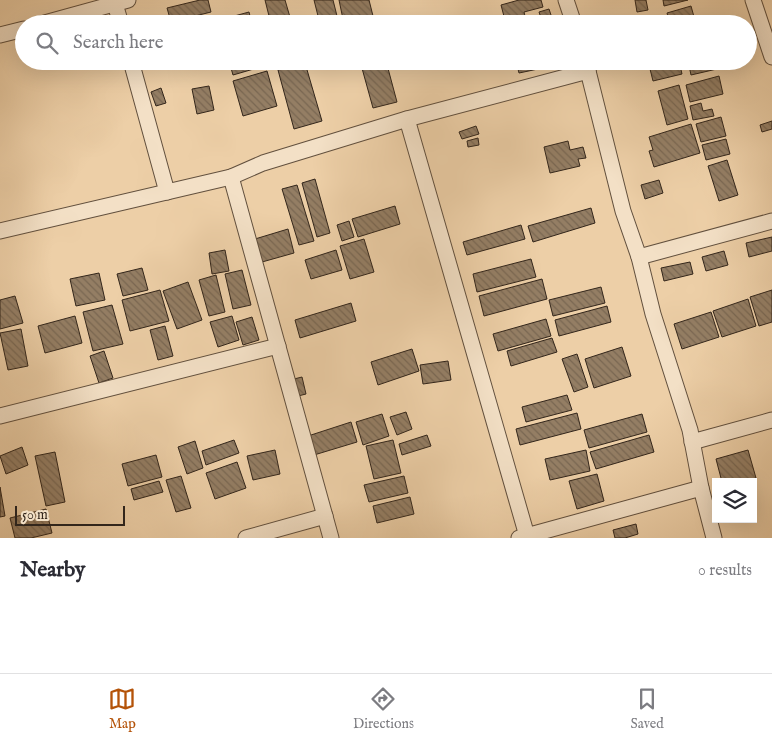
<!DOCTYPE html>
<style>
body{margin:0;font-family:"IM FELL English",serif;background:#f2f2f3;color:#2b2b33}
.controls{position:absolute;right:15px;bottom:15px;display:grid;overflow:hidden;border-radius:0px;box-shadow:0 5px 20px #0002}
.controls button{width:45px;height:45px;display:grid;place-items:center;padding:0;border:0;border-bottom:1px solid #e1e1e2;background:#fff;color:#2b2b33;font:25px sans-serif}
.scale{position:absolute;left:15px;bottom:12px;width:110px;box-sizing:border-box;padding-left:5px;border:2px solid #33261b;border-top:0;font-size:14px;line-height:18px;white-space:nowrap;color:#33261b;-webkit-text-stroke:4px #f3e0c6;paint-order:stroke}
.list{margin:0;padding:0;list-style:none}
h2{display:flex;justify-content:space-between;align-items:center;height:65px;margin:0;padding:0 20px;font-size:21px}
h2 small{font-size:16px;font-weight:400;color:#7c7c81}
.icon{flex:none;width:28px;height:28px;fill:none;stroke:currentColor;stroke-width:2;stroke-linecap:round;stroke-linejoin:round}
.map{position:relative;flex:none;width:772px;height:538px;overflow:hidden}
.search{position:absolute;background:#fff;box-shadow:0 5px 20px #0002;left:15px;right:15px;top:15px;height:55px;display:flex;align-items:center;gap:12px;box-sizing:border-box;padding:0 18px;border-radius:28px;color:#7c7c81;font-size:19px}
.sheet{height:135px;background:#fff}
nav{display:flex;justify-content:space-around;align-items:center;box-sizing:border-box;height:70px;border-top:1px solid #e1e1e2;background:#fff;font-size:14px;color:#7c7c81}
nav a{display:grid;justify-items:center;gap:2px}
nav .on{color:#b45309}
.map>svg:first-child{display:block}
</style>
<div class="map">
<svg width="772" height="538" viewBox="0 0 772 538">
<defs>
<pattern id="building-back-hatch" width="6" height="6" patternUnits="userSpaceOnUse" patternTransform="scale(1.25)"><rect width="6" height="6" fill="#947e64"/><path d="M-1 5l2 2M0 0l6 6M5-1l2 2" fill="none" stroke="#796752"/></pattern>
</defs>
<rect width="100%" height="100%" fill="#edcfa7"/>
<filter id="stains"><feTurbulence type="fractalNoise" baseFrequency=".004" numOctaves="4"/><feColorMatrix values="0 0 0 0 .2 0 0 0 0 .09 0 0 0 0 .02 0 0 0 .5 -.17"/></filter>
<radialGradient id="worn" r=".72"><stop offset=".6" stop-color="#630" stop-opacity="0"/><stop offset="1" stop-color="#630" stop-opacity=".3"/></radialGradient>
<!-- building -->
<g fill="url(#building-back-hatch)" stroke="#33261b">
<polygon points="200,0 208,0 211,12 171,22 167,8"/>
<polygon points="265,0 285,0 292,24 271,24"/>
<polygon points="314,0 333,0 339,24 320,24"/>
<polygon points="339,0 369,0 375,24 344,24"/>
<polygon points="519,0 541,0 543,7 524,12 527,24 506,24 501,5"/>
<polygon points="635,0 646,0 648,10 637,12"/>
<polygon points="663,0 688,0 664,6"/>
<polygon points="691,6 696,24 670,24 667,13"/>
<polygon points="549,9 554,24 543,24 539,12"/>
<polygon points="249,12 252,24 217,24 216,21"/>
<polygon points="229,61 262,61 264,66 233,75"/>
<polygon points="360,61 386,61 397,102 373,108"/>
<polygon points="516,61 537,61 538,69 519,73"/>
<polygon points="648,61 679,61 682,74 653,81"/>
<polygon points="688,61 747,61 747,62 691,75"/>
<polygon points="305,63 322,121 294,129 278,70"/>
<polygon points="267,71 277,106 243,116 233,81"/>
<polygon points="719,76 723,94 690,102 686,85"/>
<polygon points="679,85 688,119 667,125 658,91"/>
<polygon points="209,86 214,110 197,114 192,89"/>
<polygon points="161,88 166,103 156,106 151,92"/>
<polygon points="701,103 703,111 712,109 714,116 693,120 690,106"/>
<polygon points="721,117 726,136 701,142 696,124"/>
<polygon points="772,121 772,129 762,132 760,125"/>
<polygon points="691,124 700,153 654,167 649,151 653,150 649,137"/>
<polygon points="476,126 479,134 462,139 459,132"/>
<polygon points="478,138 479,145 468,147 467,141"/>
<polygon points="726,139 730,154 706,160 702,145"/>
<polygon points="568,141 570,150 583,147 586,158 578,159 580,166 550,173 544,147"/>
<polygon points="727,160 738,195 719,201 708,166"/>
<polygon points="315,179 330,233 317,237 302,183"/>
<polygon points="659,180 663,193 645,199 641,185"/>
<polygon points="297,185 314,241 299,245 282,189"/>
<polygon points="395,206 400,224 358,237 352,219"/>
<polygon points="591,208 595,223 533,242 528,226"/>
<polygon points="349,221 354,237 342,241 337,225"/>
<polygon points="521,225 525,239 467,255 463,242"/>
<polygon points="288,229 294,253 262,262 255,239"/>
<polygon points="772,237 772,251 749,257 746,243"/>
<polygon points="364,239 374,272 350,279 340,246"/>
<polygon points="225,250 229,271 212,274 209,253"/>
<polygon points="336,250 342,270 311,279 305,260"/>
<polygon points="724,251 728,265 706,271 702,257"/>
<polygon points="531,259 536,277 477,292 473,274"/>
<polygon points="690,262 693,274 664,281 661,268"/>
<polygon points="142,268 148,290 123,296 117,274"/>
<polygon points="242,270 251,305 233,309 225,274"/>
<polygon points="99,273 105,300 76,306 70,279"/>
<polygon points="216,275 225,312 209,316 199,280"/>
<polygon points="542,279 547,299 484,316 479,296"/>
<polygon points="188,282 202,320 177,329 163,291"/>
<polygon points="601,287 605,303 553,316 549,300"/>
<polygon points="160,290 169,321 130,331 122,300"/>
<polygon points="772,290 772,322 759,326 750,297"/>
<polygon points="15,296 23,323 0,329 0,300"/>
<polygon points="748,299 756,326 722,337 713,311"/>
<polygon points="351,303 356,321 300,338 295,320"/>
<polygon points="112,305 123,344 93,351 83,312"/>
<polygon points="607,306 611,322 559,336 555,320"/>
<polygon points="711,312 719,337 682,349 674,324"/>
<polygon points="75,316 82,343 45,353 38,326"/>
<polygon points="232,316 239,340 218,347 210,322"/>
<polygon points="252,317 259,340 243,345 236,322"/>
<polygon points="546,319 551,336 498,351 493,334"/>
<polygon points="165,326 173,356 158,360 150,330"/>
<polygon points="21,329 28,366 8,370 0,333"/>
<polygon points="552,338 557,352 511,366 507,351"/>
<polygon points="622,347 631,376 594,388 585,359"/>
<polygon points="412,349 419,371 378,385 371,362"/>
<polygon points="104,351 113,378 99,383 90,356"/>
<polygon points="577,354 588,387 574,392 562,359"/>
<polygon points="448,361 451,380 423,384 420,365"/>
<polygon points="302,377 306,394 294,397 290,380"/>
<polygon points="567,395 572,410 526,422 522,407"/>
<polygon points="406,412 412,429 397,435 390,417"/>
<polygon points="577,413 581,429 520,445 516,429"/>
<polygon points="382,414 389,436 363,445 356,422"/>
<polygon points="642,414 647,432 589,448 584,430"/>
<polygon points="351,422 357,442 314,455 308,436"/>
<polygon points="427,435 431,446 402,455 399,444"/>
<polygon points="649,435 654,452 596,469 590,452"/>
<polygon points="234,440 239,453 206,465 202,451"/>
<polygon points="393,440 401,473 374,479 366,446"/>
<polygon points="195,441 203,468 187,474 178,447"/>
<polygon points="22,447 28,465 6,474 0,456"/>
<polygon points="275,450 280,474 253,480 247,456"/>
<polygon points="586,450 590,471 550,480 545,459"/>
<polygon points="748,450 756,478 743,482 722,482 716,459"/>
<polygon points="55,452 65,502 46,506 35,456"/>
<polygon points="156,455 162,477 128,486 122,464"/>
<polygon points="237,462 246,488 215,499 206,473"/>
<polygon points="597,474 604,501 577,509 569,481"/>
<polygon points="181,476 191,508 176,512 166,480"/>
<polygon points="404,476 408,493 369,502 364,485"/>
<polygon points="159,481 163,492 134,500 131,489"/>
<polygon points="0,487 5,516 0,517"/>
<polygon points="410,497 414,514 377,523 373,506"/>
<polygon points="46,509 52,533 31,538 15,538 10,518"/>
<polygon points="636,524 638,534 625,538 615,538 613,530"/>
</g>
<g fill="none" stroke-linecap="round" stroke-linejoin="round">
<defs>
<g id="street">
<polyline points="566,0 574,24"/>
<polyline points="753,0 772,57"/>
<polyline points="115,4 121,24"/>
<polyline points="41,24 128,0"/>
<polyline points="0,35 24,29"/>
<polyline points="131,61 167,192"/>
<polyline points="586,63 623,211 639,257 653,314 690,430 701,488 714,538"/>
<polyline points="407,119 527,536"/>
<polyline points="231,177 331,538"/>
<polyline points="0,231 231,177 263,163 407,119 588,71"/>
<polyline points="639,257 772,221"/>
<polyline points="0,416 278,346"/>
<polyline points="692,442 772,420"/>
<polyline points="246,538 325,516"/>
<polyline points="519,538 701,488"/>
</g>
</defs>
<!-- street casing -->
<use href="#street" stroke="#62503e" stroke-width="17"/>
<!-- street -->
<use href="#street" stroke="#f3e0c6" stroke-width="15"/>
</g>
<rect width="100%" height="100%" filter="url(#stains)"/>
<rect width="100%" height="100%" fill="url(#worn)"/>
</svg>
<div class="controls">
<button><svg class="icon" aria-label="layers" viewBox="0 0 24 24"><path d="M12 4l9 5-9 5-9-5zM3 14l9 5 9-5"/></svg></button>
</div>
<div class="scale">50 m</div>
<div class="search"><svg class="icon" aria-label="search" viewBox="0 0 24 24"><circle cx="10" cy="10" r="6"/><path d="M15 15l6 6"/></svg>Search here</div>
</div>
<section class="sheet">
<h2>Nearby<small>0 results</small></h2>
<ul class="list">
</ul>
</section>
<nav>
<a class="on"><svg class="icon" aria-label="map" viewBox="0 0 24 24"><path d="M3 6l6-2 6 2 6-2v14l-6 2-6-2-6 2zM9 4v14M15 6v14"/></svg>Map</a>
<a><svg class="icon" aria-label="directions" viewBox="0 0 24 24"><path d="M12 3l9 9-9 9-9-9zM9 14v-3h6M13 9l2 2-2 2"/></svg>Directions</a>
<a><svg class="icon" aria-label="saved" viewBox="0 0 24 24"><path d="M7 4h10v16l-5-4-5 4z"/></svg>Saved</a>
</nav>
